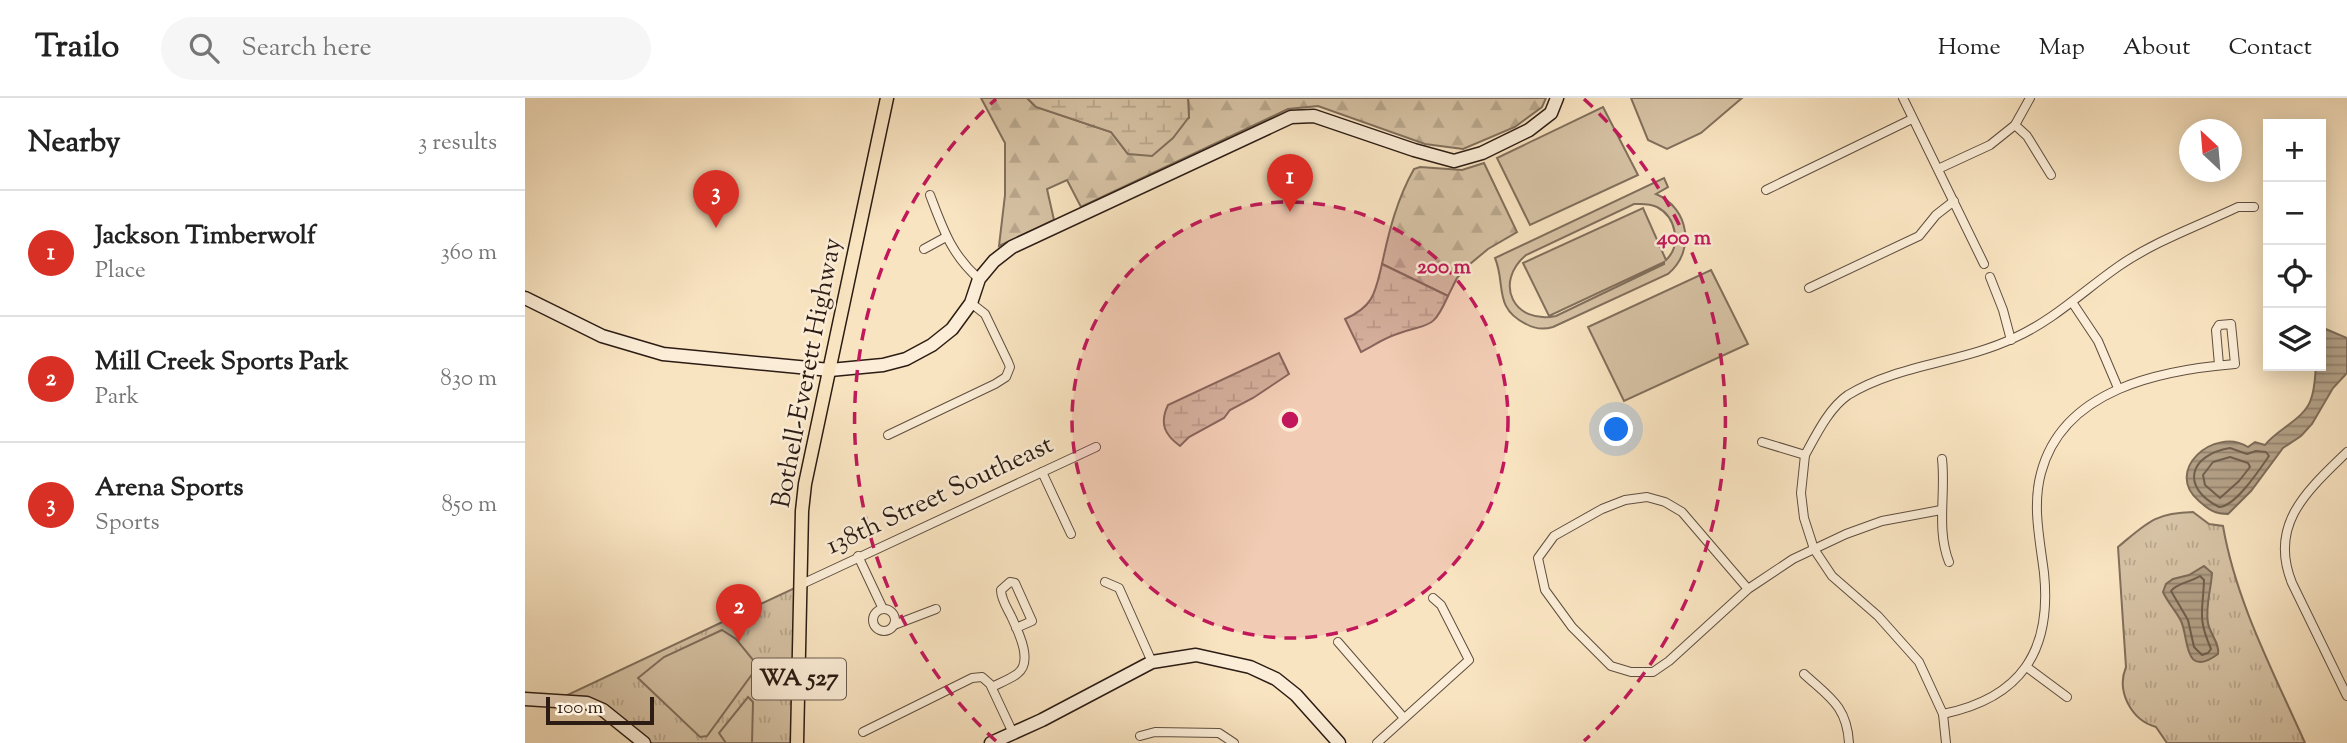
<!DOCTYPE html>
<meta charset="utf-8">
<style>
body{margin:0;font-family:"Sorts Mill Goudy",serif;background:#f6f6f6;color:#222}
.controls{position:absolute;right:21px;top:21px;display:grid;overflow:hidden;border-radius:0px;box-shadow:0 4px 18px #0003}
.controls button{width:63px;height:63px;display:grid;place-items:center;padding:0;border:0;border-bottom:2px solid #e0e0e0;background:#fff;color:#222;font:35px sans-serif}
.compass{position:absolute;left:1654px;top:21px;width:63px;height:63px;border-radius:50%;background:#fff;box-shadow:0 4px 18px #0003;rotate:334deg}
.scale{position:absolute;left:21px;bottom:18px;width:108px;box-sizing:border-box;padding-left:7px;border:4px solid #2c1c14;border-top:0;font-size:19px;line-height:24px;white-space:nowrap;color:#2c1c14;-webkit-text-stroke:5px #fbedd7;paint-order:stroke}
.you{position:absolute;left:1092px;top:332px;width:24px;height:24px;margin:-18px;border:5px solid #fff;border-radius:50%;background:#1a73e8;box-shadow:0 0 0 10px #1a73e833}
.badge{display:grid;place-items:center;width:46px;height:46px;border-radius:50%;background:#d93025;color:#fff;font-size:23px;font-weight:700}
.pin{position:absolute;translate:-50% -58px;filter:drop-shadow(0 2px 4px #0008)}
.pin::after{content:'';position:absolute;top:37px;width:24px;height:21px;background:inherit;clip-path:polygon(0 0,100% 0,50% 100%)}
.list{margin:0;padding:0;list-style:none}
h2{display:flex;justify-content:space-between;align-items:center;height:91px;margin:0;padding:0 28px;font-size:30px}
h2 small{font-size:23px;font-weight:400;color:#767676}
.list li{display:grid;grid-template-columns:46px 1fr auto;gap:21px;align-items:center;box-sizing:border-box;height:126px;padding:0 28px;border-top:2px solid #e0e0e0}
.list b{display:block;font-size:26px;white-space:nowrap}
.list p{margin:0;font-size:23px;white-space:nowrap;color:#767676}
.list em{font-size:23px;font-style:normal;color:#767676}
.icon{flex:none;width:38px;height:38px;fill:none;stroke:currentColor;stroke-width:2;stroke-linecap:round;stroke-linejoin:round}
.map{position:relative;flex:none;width:1822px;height:645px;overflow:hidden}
header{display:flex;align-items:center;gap:42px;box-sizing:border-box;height:98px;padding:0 35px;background:#fff;border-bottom:2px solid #e0e0e0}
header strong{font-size:33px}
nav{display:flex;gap:38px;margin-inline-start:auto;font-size:24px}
.search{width:490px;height:63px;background:#f6f6f6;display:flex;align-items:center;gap:18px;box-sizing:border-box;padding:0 24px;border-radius:38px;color:#767676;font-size:26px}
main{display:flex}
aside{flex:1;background:#fff}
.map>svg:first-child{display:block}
</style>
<header>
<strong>Trailo</strong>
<div class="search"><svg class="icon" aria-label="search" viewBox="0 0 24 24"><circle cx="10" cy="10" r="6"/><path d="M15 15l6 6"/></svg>Search here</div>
<nav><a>Home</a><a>Map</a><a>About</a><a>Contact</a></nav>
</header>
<main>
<aside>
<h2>Nearby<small>3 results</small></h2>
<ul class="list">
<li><span class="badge">1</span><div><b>Jackson Timberwolf</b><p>Place</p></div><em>360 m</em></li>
<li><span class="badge">2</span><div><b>Mill Creek Sports Park</b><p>Park</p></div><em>830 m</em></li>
<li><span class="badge">3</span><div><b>Arena Sports</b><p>Sports</p></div><em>850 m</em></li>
</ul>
</aside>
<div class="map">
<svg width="1822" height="645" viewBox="0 0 1822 645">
<defs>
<pattern id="grass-tufts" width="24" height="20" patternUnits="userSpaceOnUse" patternTransform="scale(1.75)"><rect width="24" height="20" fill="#d6c2a4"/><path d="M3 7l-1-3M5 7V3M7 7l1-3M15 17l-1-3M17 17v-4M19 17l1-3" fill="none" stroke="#b8a68c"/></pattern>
<pattern id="forest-firs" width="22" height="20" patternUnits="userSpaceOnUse" patternTransform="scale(1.75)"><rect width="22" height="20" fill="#d6c2a4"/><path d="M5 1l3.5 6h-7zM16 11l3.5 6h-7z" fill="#b8a68c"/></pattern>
<pattern id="wetland-marsh" width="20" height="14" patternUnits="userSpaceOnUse" patternTransform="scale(1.75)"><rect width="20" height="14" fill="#d6c2a4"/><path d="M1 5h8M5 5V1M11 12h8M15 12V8" fill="none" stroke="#b8a68c"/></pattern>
<pattern id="water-rules" width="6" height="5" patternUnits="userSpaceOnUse" patternTransform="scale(1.75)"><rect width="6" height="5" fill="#b3a086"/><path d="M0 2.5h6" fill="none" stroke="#92826c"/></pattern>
</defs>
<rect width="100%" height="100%" fill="#f9e4c1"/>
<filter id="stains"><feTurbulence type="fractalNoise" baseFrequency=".00286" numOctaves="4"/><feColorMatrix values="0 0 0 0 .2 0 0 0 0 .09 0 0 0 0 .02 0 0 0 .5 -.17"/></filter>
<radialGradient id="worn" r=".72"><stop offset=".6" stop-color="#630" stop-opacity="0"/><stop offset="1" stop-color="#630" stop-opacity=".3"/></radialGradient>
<!-- grass -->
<g fill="url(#grass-tufts)" stroke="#816f5c" stroke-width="2">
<path d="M1668,414l16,12 14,2c13,76 51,147 82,217h-138l-11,-16c-25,-7 -40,-36 -30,-60l-8,-120c29,-24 36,-34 75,-35z"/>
<polygon points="274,488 270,645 124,645 71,606 36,600"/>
</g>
<!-- forest -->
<g fill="url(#forest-firs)" stroke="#816f5c" stroke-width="2">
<polygon points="456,0 502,0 511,9 586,34 603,56 664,20 663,0 1021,0 1017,9 990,29 938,51 900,46 793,8 763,11 556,109 542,82 522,91 529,122 474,148 480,97 480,45"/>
<path d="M959,65l33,69 -29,17 -18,15 -13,14 -9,18 -66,-32c7,-33 15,-65 32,-95l6,-2 42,3z"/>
</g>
<!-- wetland -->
<g fill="url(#wetland-marsh)" stroke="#816f5c" stroke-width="2">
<polygon points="502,0 663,0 664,19 648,40 627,58 603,56 586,34 511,9"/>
<path d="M857,166l66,32c-16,36 -19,26 -51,38 -13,4 -24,12 -36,18l-16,-33c29,-13 30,-26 37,-55z"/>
<path d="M754,255l10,21 -36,24 -23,12 -6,8 -35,19 -9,9c-15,-11 -21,-22 -12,-41z"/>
</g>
<!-- pitch -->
<g fill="#d6c2a4" stroke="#816f5c" stroke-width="2" fill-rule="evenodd">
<polygon points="1106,0 1217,0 1176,35 1142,51 1123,42"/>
<polygon points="1078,9 1113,77 1005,127 972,60"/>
<path d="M1139,80l4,9 -12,7c33,14 40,57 12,80l-115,53c-10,3 -18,2 -27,-3 -33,-16 -20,-40 -31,-66zM1109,106c8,0 15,-1 23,3 19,10 25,38 9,53l-23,-52 -120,55 26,53 115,-54v2l-108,52c-42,9 -63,-33 -30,-61z"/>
<polygon points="1186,172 1223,246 1099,303 1063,229"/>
<polygon points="197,532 211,541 233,568 182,638 175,639 113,580 139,559"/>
<polygon points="223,599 228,604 227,645 201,645 194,635"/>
</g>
<!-- water -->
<g fill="url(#water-rules)" stroke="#7d6b58" stroke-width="2">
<path d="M1796,229l26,11v35l-14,15 -21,36 -11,12 -18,12 -32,43 -23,23c-13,0 -19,-4 -29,-13 -36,-30 15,-75 49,-54l7,-5 10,3c12,-16 40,-26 46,-46 4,-10 4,-23 5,-33h5z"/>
<path d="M1679,468l8,7c-1,17 -7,34 -4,50 2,11 12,21 10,31 -35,26 -29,-17 -37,-33 -5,-10 -13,-18 -18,-29l3,-8 7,-5 16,-4z"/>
</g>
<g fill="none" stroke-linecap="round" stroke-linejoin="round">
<!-- shore -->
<g stroke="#705e4d" stroke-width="2">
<path d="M1705,350l17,6 9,-3 10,1 3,4c-9,13 -34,51 -50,51 -39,-20 -30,-52 11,-59z"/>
<polygon points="1705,359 1723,365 1725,369 1714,383 1695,400 1680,387 1678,377 1688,364"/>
<path d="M1675,478l4,4c-1,32 -7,37 7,69l-3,4 -6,2 -8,-8 -6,-27 -17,-29c6,-8 20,-9 29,-15z"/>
</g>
<defs>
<g id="street">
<polyline points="1378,0 1459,166"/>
<polyline points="1490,27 1502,38 1526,77"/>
<polyline points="1413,71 1465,47 1490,27 1505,0"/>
<polyline points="1241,92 1387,21"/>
<path d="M405,97c13,34 21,59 49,84"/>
<polyline points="399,151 421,139"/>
<polyline points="1465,179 1478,212 1486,242"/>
<polyline points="1284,190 1394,138 1411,117 1429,103"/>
<polyline points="1547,204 1573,243 1593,290"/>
<polyline points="363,337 470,286 481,279 485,269 483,264 460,216 446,205"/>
<path d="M1237,344l43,13c11,-20 24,-47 43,-60 51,-31 113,-32 166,-57 40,-18 69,-47 105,-72 36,-25 79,-40 119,-59h16"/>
<path d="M1822,354c-39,38 -79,72 -55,131l55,113"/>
<polyline points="1280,357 1276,395 1279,420 1289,451 1307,478 1353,518 1394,564 1418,616 1421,645"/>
<path d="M1417,361c4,35 -6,70 7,103"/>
<polyline points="517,374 546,436"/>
<polyline points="333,458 358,511"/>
<polyline points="580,484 594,490 627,564"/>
<polyline points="277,486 571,349"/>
<polyline points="1223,491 1157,414 1140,404 1122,399 1100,402 1077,411 1029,438 1013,460 1020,492 1047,529 1086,568 1106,574 1128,574 1144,563 1223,491 1268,461 1321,436 1357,423 1416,412"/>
<circle cx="359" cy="522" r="11"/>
<polyline points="369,527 411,511"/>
<polyline points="813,544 879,620"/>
<polyline points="1503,570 1542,599"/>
<path d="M1279,576c25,23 43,32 45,69"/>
<path d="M467,589c8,-4 18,-8 25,-13 17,-12 1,-43 -6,-58 -4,-8 -10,-17 -10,-26l9,-8 5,1 17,38 -16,7"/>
<path d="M1418,616c78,-16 109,-63 101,-141 -4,-33 -12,-67 -3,-100 22,-84 120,-103 194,-109l-4,-40 -12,1 -3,5 3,35"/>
<polyline points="338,634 447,580 457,579 465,586 487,633"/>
<polyline points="615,638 630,634 694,635 709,645"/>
<polyline points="852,645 944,562 916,507 908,500"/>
</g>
<g id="secondary">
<polyline points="0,200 77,238 138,256 305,272 358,267 381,261 407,247 427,231 446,205 454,181 469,163 487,149 766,19 789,18 889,52 929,63 957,55 1004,32 1026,15 1032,0"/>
<polyline points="0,601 62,605 78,612 119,645"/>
<polyline points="466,645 517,622 627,564 671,557 725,569 751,581 771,597 814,645"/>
</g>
<polyline id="primary" points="272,645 277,413 280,386 362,0"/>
</defs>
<!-- street casing -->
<use href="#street" stroke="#5f4e3f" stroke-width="10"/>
<!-- secondary casing -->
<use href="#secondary" stroke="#2c1c14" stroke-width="15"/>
<!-- primary casing -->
<use href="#primary" stroke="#2c1c14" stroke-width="15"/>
<!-- street -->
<use href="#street" stroke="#fbedd7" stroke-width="8"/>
<!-- secondary -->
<use href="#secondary" stroke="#fbedd7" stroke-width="12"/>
<!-- primary -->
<use href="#primary" stroke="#f9e4c1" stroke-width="12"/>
</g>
<!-- distance rings -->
<circle cx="765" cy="322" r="218" fill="#c2185b" fill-opacity=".12"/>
<g fill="none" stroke="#c2185b" stroke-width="3.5" stroke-dasharray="12 9">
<circle cx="765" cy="322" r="218"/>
<path d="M471 643A435 435 0 0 1 471 1M1059 1A435 435 0 0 1 1059 643"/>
</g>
<g text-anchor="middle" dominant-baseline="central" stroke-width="5" stroke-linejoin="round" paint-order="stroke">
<!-- shield labels -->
<rect fill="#fbedd7" stroke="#6a5b4e" stroke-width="2" x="227" y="560.5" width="94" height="41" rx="5"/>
<g font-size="24" font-weight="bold" fill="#2c1c14">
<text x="274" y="581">WA 527</text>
</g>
<!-- street labels -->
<g font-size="26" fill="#2c1c14" stroke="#fbedd7">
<text transform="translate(283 275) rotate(-79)">Bothell-Everett Highway</text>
<text transform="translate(415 398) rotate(-25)">138th Street Southeast</text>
</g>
</g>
<circle cx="765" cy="322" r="10" fill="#c2185b" stroke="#fbedd7" stroke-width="3.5"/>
<g font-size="21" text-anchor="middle" font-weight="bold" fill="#c2185b" stroke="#fbedd7" stroke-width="5" stroke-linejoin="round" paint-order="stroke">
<text x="1159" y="146">400 m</text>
<text x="919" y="175">200 m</text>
</g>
<rect width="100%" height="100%" filter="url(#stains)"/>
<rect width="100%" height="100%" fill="url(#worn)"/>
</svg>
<div class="controls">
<button>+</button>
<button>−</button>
<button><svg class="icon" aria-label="locate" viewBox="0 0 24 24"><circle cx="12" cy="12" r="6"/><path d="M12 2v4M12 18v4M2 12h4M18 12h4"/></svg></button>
<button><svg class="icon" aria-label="layers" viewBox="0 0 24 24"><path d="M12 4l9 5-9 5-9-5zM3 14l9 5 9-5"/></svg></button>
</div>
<svg class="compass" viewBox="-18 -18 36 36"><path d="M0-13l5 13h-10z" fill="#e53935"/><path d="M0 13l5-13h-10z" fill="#767676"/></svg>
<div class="scale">100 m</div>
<div class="you"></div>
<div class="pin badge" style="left:765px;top:114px">1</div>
<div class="pin badge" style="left:214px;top:544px">2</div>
<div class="pin badge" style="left:191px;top:130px">3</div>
</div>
</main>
